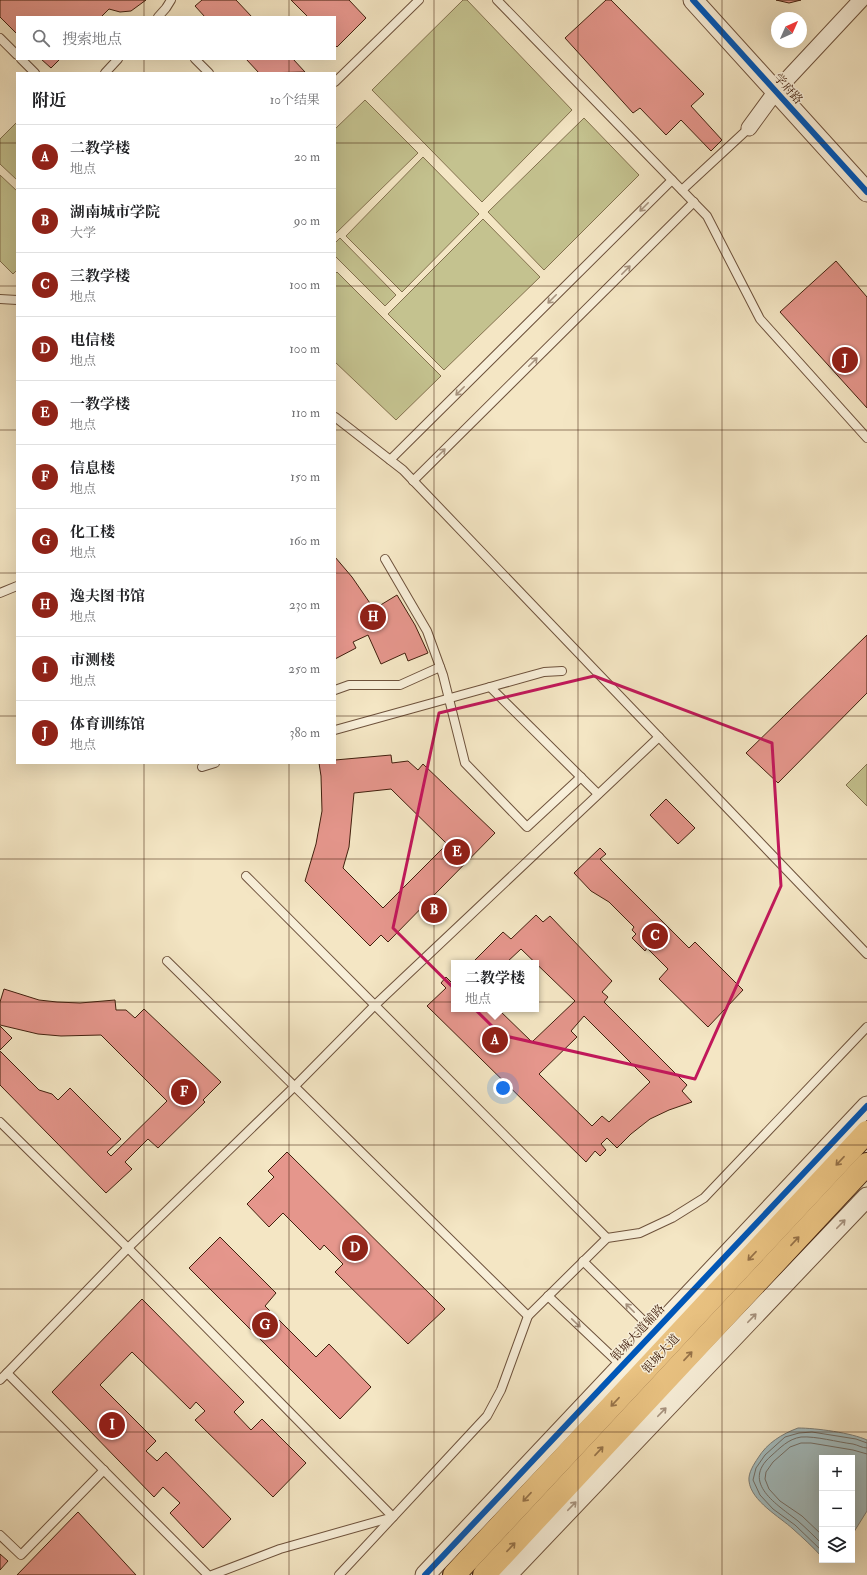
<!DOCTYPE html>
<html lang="zh">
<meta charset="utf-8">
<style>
body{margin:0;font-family:"IM FELL Double Pica","Noto Serif SC",serif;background:#f6f6f6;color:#202124}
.controls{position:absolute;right:12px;bottom:12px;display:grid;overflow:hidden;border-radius:0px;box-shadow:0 4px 16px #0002}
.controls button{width:36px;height:36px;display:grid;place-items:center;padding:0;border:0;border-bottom:1px solid #e0e0e0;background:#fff;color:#202124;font:20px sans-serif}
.compass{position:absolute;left:771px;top:12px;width:36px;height:36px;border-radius:50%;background:#fff;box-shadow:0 4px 16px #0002;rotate:45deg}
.you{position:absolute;left:503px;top:1088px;width:14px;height:14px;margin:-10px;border:3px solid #fff;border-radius:50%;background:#1a73e8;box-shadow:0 0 0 6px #1a73e833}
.badge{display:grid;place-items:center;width:26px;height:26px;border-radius:50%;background:#8f2418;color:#fff;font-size:13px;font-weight:700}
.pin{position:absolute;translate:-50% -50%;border:2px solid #fff;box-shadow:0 1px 4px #0006}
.popup{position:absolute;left:451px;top:960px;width:88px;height:52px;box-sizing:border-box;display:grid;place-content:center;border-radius:0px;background:#fff;filter:drop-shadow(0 1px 3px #0005);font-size:13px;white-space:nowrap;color:#757577}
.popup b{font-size:15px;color:#202124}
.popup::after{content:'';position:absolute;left:50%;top:100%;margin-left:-8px;border:8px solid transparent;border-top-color:#fff}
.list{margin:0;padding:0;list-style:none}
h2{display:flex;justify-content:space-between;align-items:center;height:52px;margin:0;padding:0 16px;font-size:17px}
h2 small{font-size:13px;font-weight:400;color:#757577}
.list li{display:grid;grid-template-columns:26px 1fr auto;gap:12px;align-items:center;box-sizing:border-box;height:64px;padding:0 16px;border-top:1px solid #e0e0e0}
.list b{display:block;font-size:15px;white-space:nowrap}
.list p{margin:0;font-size:13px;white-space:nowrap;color:#757577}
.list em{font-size:13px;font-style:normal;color:#757577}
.icon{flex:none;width:22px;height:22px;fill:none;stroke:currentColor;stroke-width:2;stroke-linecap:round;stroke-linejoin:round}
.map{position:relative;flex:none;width:867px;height:1575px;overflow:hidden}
.search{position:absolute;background:#fff;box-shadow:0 4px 16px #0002;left:16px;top:16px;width:320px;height:44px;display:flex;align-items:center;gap:10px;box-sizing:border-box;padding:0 14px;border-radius:0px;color:#757577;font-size:15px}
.panel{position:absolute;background:#fff;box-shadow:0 4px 16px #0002;left:16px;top:72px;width:320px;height:692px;border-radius:0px}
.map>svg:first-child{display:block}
</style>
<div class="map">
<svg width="867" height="1575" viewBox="0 0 867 1575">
<rect width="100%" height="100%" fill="#f4e6c4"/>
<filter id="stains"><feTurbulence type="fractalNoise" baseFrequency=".005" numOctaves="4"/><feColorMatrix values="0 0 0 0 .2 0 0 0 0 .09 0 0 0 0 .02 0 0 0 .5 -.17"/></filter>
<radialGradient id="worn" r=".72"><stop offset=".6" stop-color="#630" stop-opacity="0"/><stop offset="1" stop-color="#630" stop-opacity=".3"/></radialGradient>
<!-- green -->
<g fill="#c4c28f" stroke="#83714e">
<polygon points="463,0 467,0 572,110 482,202 372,90"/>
<polygon points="365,100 418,153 335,234 335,129"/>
<polygon points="584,118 639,175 544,270 488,212"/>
<polygon points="17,122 17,180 0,164 0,139"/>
<polygon points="423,157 479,214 402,292 346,236"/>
<polygon points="0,175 17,191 17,270 13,274 0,261"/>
<polygon points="483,219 540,277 444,370 388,314"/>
<polygon points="340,238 396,295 385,306 335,256 335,243"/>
<polygon points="337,272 441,376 396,420 335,362 335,274"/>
<polygon points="867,764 867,806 846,785"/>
</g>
<!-- water -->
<path fill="#a2bcbf" stroke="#7c7e78" d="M798,1428c18,0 54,5 69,12v71l-15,24v-77h-30v99c-9,-10 -19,-19 -29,-28 -13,-12 -42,-28 -44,-48 -1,-8 5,-17 9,-23 9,-15 24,-24 40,-30z"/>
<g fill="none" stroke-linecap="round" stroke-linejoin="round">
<!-- shore -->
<g stroke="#726e66" stroke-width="1">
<polyline points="822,1535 802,1516 780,1501 769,1489 765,1479 766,1472 773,1462 790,1447 801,1443 811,1443 853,1450 867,1454"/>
<path d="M822,1544c-8,-8 -16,-16 -24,-23 -20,-16 -58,-38 -27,-65 9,-8 17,-17 30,-19 15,-1 36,5 52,7 5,1 9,4 14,4"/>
<polyline points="822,1551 795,1525 773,1509 760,1495 753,1480 756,1468 765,1455 785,1437 799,1433 812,1432 856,1439 867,1443"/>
</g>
</g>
<!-- building -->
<g fill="#e5968c" stroke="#42200e" fill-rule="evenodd">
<polygon points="0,0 146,0 131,11 120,12 109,9 101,17 17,17 17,34 0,17"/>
<polygon points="202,0 236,0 252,17 205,17 195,6"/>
<polygon points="291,0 349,0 366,18 337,47 335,45 335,17 308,17"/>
<polygon points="606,0 611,0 704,94 691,106 722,140 711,151 681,120 666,135 640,108 633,113 565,38"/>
<polygon points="776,0 801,0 789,3"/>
<polygon points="41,59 60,59 51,68"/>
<polygon points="246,59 293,59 305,72 259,73"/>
<polygon points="836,261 867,297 867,408 780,312"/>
<polygon points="335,557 352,577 374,609 397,595 415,625 428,653 408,661 405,653 381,664 368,635 353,642 356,648 335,659"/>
<polygon points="867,635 867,693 778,783 746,753"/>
<path d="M391,755l1,8 16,-2 10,9 5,-6 72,69 -107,109 -7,-7 -11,11 -65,-65 11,-37 6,-33 -1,-35 -2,-13h16v-3zM391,789l56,55 -64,64 -40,-40 6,-21 5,-54z"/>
<polygon points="666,799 695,828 678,844 650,815"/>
<polygon points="600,848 606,854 600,859 689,948 695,942 743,990 708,1027 659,979 668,969 647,948 645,951 632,938 636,934 632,930 634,927 609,902 591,891 574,873"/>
<path d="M536,915l7,7 7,-6 62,65 -10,11 6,5 -4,5 83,83 -5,6 10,11 -23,8 -19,9 -19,15 -14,14 -10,-10 -6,6 5,6 -6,6 -5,-5 -9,11 -159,-156 19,-18 -5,-5 5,-6 6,6 2,-2v28h44l34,33 43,-41 -54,-52 -15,14h-34l31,-31 8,7zM584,1016l66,66 -41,40 -7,-6 -10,10 -53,-52 38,-37 -6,-6z"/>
<polygon points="4,989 39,1000 57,1002 80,1003 115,1000 116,1010 126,1010 135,1018 144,1009 221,1082 203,1100 205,1102 158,1148 148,1139 125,1162 132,1169 106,1193 0,1085 0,1051 39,1090 52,1094 58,1100 70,1088 121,1139 107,1152 111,1156 167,1101 101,1035 61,1036 38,1034 0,1025 0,1002"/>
<polygon points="0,1026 12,1038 0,1050"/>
<polygon points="287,1152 445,1309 408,1344 335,1272 343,1264 324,1245 320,1250 283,1213 269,1227 247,1204 274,1177 268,1171"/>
<polygon points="220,1237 276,1293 265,1306 316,1357 329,1344 371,1387 340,1419 189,1268"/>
<polygon points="142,1299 244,1402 234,1412 251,1430 262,1419 306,1463 273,1497 195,1420 205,1411 196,1402 190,1409 132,1352 100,1385 156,1441 146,1451 157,1461 166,1452 231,1519 203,1548 170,1513 180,1503 163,1487 154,1497 52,1392"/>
<polygon points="78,1512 136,1575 17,1575"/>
<polygon points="0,1554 8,1561 0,1570"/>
</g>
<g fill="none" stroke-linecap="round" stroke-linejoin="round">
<defs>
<g id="service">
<polyline points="497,0 707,216 760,319 867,438"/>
<polyline points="158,17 166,8 171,0"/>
<polyline points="0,38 17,55"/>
<polyline points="21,59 35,73"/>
<polyline points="195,59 209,73"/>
<polyline points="105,73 118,59"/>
<polyline points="335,82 419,0"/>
<polyline points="682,190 749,128"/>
<polyline points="0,299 17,300"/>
<polyline points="335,417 403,470 867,954"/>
<polyline points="390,460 672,180"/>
<polyline points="413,481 694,202"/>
<polyline points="385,559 427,631 443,675 465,763 527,827 581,777"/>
<polyline points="0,593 17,586"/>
<polyline points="490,687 544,672 562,671"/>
<polyline points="335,690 349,685 400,685 440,667"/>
<polyline points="335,730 490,687 598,794"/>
<polyline points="202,767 215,763"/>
<polyline points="246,876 607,1238"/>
<polyline points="167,961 528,1316"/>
<polyline points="0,1122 128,1248 393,1517 280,1549 212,1575"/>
<polyline points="583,1261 655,1332"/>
<polyline points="548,1296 623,1367"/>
<polyline points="7,1373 128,1248 295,1086 374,1006 659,737"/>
<polyline points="0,1380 7,1373 208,1575"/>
<polyline points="0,1535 21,1555 104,1470"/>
<polyline points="339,1575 487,1416 501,1390 528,1316 607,1238 640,1233 672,1218 704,1198 867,1027"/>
</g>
<polyline id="minor" points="749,128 776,91 861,0"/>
<g id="tertiary">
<polyline points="693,0 867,192"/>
<polyline points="425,1575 867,1106"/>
<polyline points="507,1575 867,1197"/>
</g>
<g id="primary">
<polyline points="454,1575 867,1132"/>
<polyline points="484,1575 867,1164"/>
</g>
</defs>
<!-- service casing -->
<use href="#service" stroke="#6e523c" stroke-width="10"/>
<!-- minor casing -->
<use href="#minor" stroke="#6e523c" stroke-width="17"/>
<!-- tertiary casing -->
<use href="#tertiary" stroke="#6e523c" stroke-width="21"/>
<!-- primary casing -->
<use href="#primary" stroke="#42200e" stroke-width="24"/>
<!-- service -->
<use href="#service" stroke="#f8efd9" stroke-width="8"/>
<!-- minor -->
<use href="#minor" stroke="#f8efd9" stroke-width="15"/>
<!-- tertiary -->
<use href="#tertiary" stroke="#f8efd9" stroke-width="19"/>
<!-- primary -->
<use href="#primary" stroke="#eac382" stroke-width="22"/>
<defs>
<g id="cycleway">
<polyline points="693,0 867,192"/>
<polyline points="425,1575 867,1106"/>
</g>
</defs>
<!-- cycleway casing -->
<use href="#cycleway" stroke="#f8efd9" stroke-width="8"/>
<!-- cycleway -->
<use href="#cycleway" stroke="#0057b8" stroke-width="6"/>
</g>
<!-- one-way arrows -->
<defs><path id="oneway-shaft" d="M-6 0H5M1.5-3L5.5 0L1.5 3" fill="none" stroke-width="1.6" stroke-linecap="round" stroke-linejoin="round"/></defs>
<g stroke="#a6927e">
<use href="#oneway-shaft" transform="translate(644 207) rotate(135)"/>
<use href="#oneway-shaft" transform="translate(626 270) rotate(-45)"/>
<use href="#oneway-shaft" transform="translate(552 299) rotate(135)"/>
<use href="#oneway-shaft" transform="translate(533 362) rotate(-45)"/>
<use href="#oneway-shaft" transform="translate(460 391) rotate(135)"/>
<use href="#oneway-shaft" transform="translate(441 453) rotate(-45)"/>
<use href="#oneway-shaft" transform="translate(841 1224) rotate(-46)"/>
<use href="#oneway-shaft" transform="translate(630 1308) rotate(-135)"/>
<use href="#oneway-shaft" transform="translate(752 1318) rotate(-46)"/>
<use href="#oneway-shaft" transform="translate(576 1323) rotate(44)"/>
<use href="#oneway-shaft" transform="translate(662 1412) rotate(-46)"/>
<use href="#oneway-shaft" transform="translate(572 1506) rotate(-46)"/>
</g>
<g stroke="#967248">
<use href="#oneway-shaft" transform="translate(840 1161) rotate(133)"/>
<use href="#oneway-shaft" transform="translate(795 1241) rotate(-47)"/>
<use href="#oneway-shaft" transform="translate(752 1256) rotate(133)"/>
<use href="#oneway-shaft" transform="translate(688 1356) rotate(-47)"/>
<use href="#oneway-shaft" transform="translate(615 1402) rotate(133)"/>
<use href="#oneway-shaft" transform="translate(599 1451) rotate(-47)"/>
<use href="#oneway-shaft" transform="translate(527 1497) rotate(133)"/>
<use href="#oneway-shaft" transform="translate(511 1547) rotate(-47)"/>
</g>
<!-- marked area -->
<path fill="none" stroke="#c2185b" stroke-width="3" stroke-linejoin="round" d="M594,676l178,67 9,143 -86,193 -194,-44 -108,-107 46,-215z"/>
<!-- grid -->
<path fill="none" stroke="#42200e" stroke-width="1" stroke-opacity="0.55" d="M144,0v17M289,0v17M434,0v1575M578,0v1575M722,0v1575M144,59v14M289,59v14M0,143h17M335,143h532M0,286h17M335,286h532M0,430h17M335,430h532M0,573h17M335,573h532M0,716h17M335,716h532M144,763v812M289,763v812M0,859h867M0,1002h867M0,1145h867M0,1289h867M0,1432h867"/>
<g text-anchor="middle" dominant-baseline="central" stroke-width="3" stroke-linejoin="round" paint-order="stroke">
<!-- street labels -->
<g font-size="12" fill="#42200e" stroke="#f8efd9">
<text transform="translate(788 89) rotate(48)">学府路</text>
<text transform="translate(638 1333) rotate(-47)">银城大道辅路</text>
<text transform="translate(661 1354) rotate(-47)">银城大道</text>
</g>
</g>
<rect width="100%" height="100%" filter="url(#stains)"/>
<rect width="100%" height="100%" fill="url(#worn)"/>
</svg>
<div class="controls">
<button>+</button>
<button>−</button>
<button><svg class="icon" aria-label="layers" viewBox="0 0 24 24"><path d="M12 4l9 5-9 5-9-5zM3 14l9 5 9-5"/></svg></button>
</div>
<svg class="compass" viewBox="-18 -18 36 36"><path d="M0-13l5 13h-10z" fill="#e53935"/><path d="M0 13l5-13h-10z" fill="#757577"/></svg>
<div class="you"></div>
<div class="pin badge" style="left:495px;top:1040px">A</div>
<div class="popup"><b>二教学楼</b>地点</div>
<div class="pin badge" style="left:434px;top:910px">B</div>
<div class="pin badge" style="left:655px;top:936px">C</div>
<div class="pin badge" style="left:355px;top:1248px">D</div>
<div class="pin badge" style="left:457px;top:852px">E</div>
<div class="pin badge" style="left:184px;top:1092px">F</div>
<div class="pin badge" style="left:265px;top:1325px">G</div>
<div class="pin badge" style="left:373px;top:617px">H</div>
<div class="pin badge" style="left:112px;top:1425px">I</div>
<div class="pin badge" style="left:845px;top:360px">J</div>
<div class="search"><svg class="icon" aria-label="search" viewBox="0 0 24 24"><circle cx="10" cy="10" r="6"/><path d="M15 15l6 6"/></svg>搜索地点</div>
<section class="panel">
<h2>附近<small>10个结果</small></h2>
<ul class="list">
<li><span class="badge">A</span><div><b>二教学楼</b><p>地点</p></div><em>20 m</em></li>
<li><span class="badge">B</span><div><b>湖南城市学院</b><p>大学</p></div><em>90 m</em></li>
<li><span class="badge">C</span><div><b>三教学楼</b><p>地点</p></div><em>100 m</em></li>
<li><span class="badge">D</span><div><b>电信楼</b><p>地点</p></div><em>100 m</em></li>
<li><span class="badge">E</span><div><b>一教学楼</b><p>地点</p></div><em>110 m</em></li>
<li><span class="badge">F</span><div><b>信息楼</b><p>地点</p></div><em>150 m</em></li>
<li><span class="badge">G</span><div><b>化工楼</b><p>地点</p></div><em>160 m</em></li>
<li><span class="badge">H</span><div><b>逸夫图书馆</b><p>地点</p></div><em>230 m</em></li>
<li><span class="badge">I</span><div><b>市测楼</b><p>地点</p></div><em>250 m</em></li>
<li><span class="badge">J</span><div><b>体育训练馆</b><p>地点</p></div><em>380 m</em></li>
</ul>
</section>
</div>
